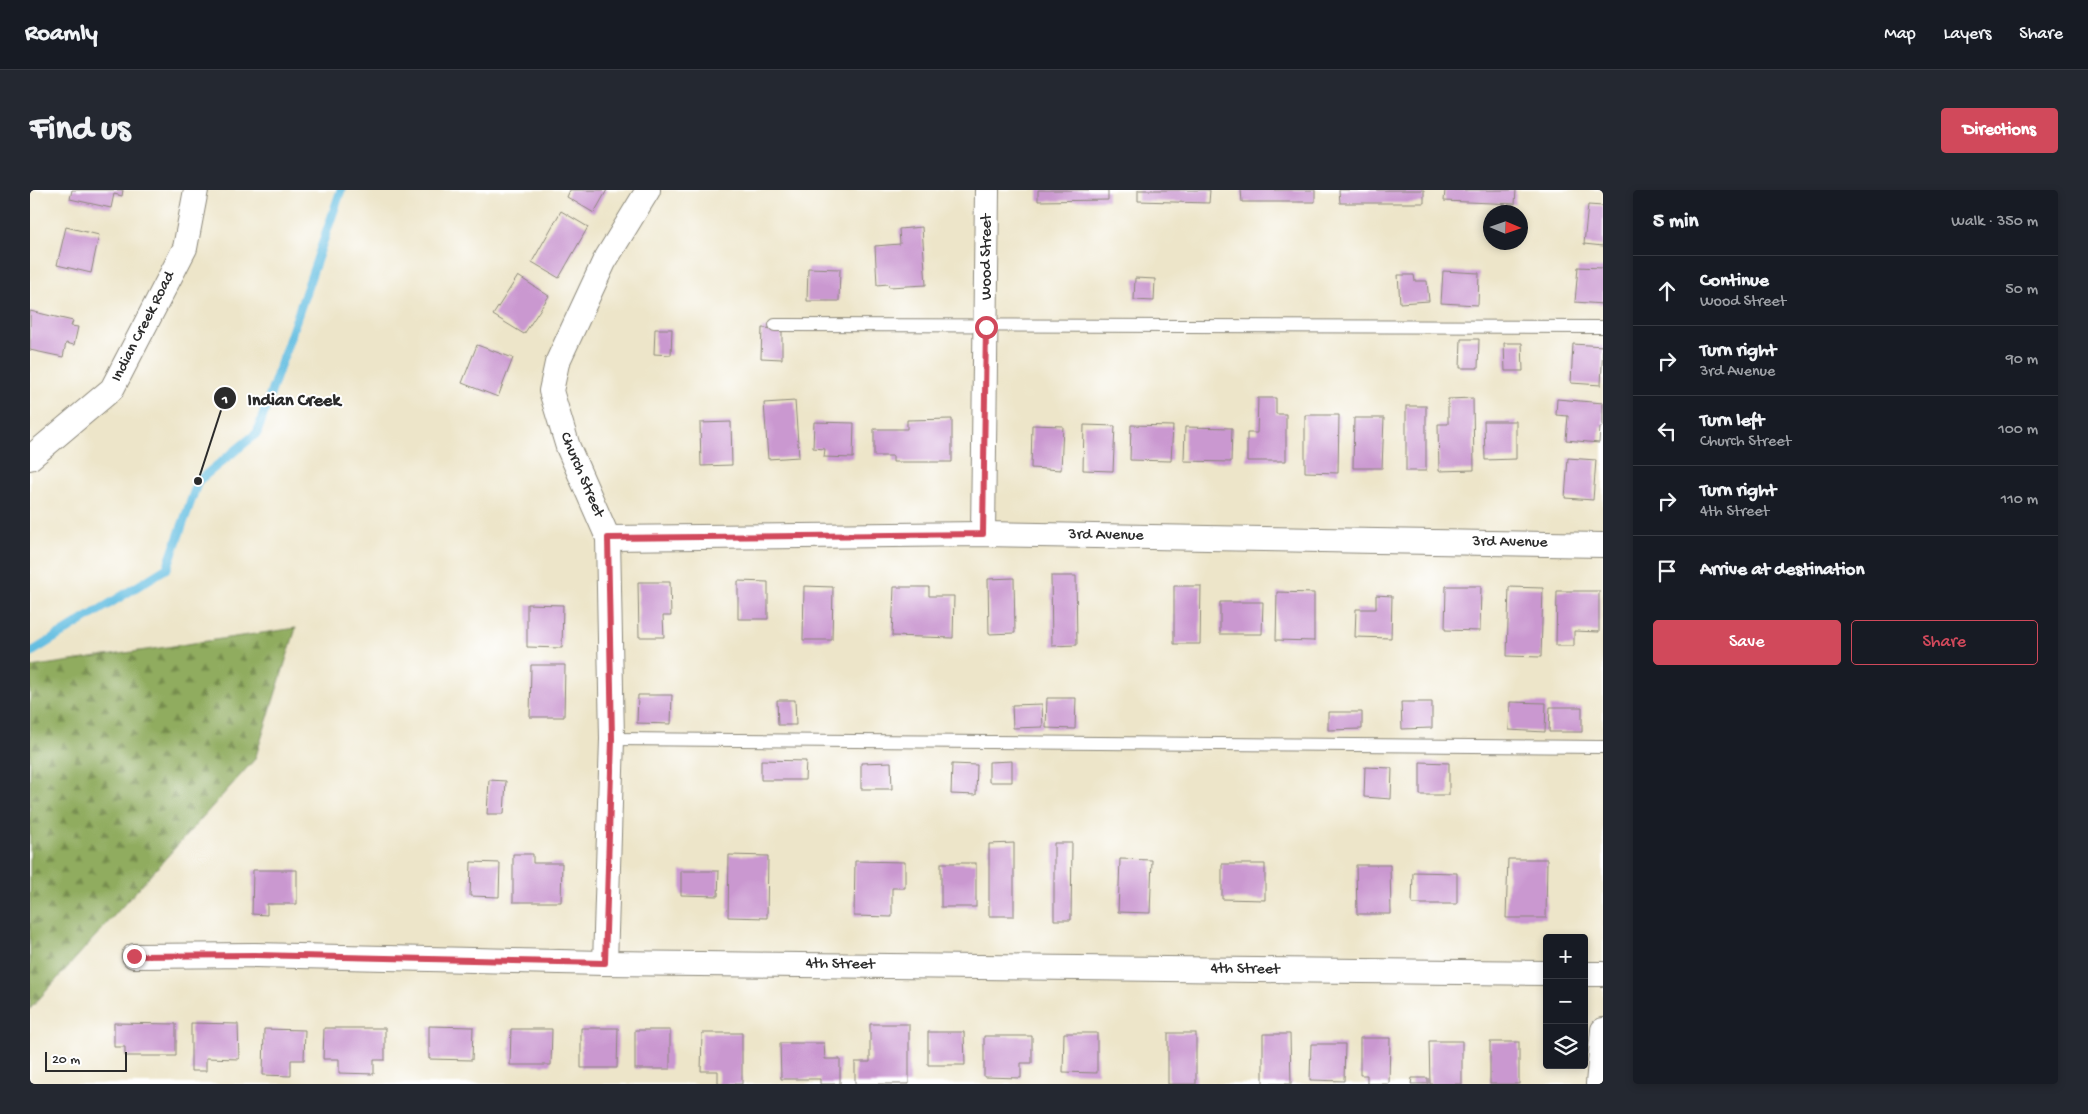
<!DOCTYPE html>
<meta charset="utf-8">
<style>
body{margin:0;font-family:"Gochi Hand",sans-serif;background:#242831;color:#f1f3f6}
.controls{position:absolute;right:15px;bottom:15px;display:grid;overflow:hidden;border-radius:5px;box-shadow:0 2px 8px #0003}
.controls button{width:45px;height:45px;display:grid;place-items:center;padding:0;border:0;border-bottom:1px solid #363941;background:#171b24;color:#f1f3f6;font:25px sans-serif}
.compass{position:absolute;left:1453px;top:15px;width:45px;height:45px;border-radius:50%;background:#171b24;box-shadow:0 2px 8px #0003;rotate:92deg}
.scale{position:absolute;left:15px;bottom:12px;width:82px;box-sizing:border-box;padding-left:5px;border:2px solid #2b2b2b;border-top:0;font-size:14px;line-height:18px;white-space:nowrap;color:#2b2b2b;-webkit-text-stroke:4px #fff;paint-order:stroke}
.stop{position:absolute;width:15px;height:15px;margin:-11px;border:4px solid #d1495b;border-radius:50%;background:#fff}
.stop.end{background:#d1495b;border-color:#fff;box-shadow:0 1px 5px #0008}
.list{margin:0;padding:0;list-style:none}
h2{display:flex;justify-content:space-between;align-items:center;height:65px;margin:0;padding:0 20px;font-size:21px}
h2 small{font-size:16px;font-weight:400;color:#9ea1a6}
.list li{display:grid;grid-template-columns:32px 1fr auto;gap:15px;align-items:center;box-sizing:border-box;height:70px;padding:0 20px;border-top:1px solid #363941}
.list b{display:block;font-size:19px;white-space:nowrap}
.list p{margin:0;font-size:16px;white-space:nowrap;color:#9ea1a6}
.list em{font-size:16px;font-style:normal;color:#9ea1a6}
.actions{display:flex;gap:10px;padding:15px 20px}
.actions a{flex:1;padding:11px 0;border:1px solid #d1495b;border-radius:5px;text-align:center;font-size:18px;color:#d1495b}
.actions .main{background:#d1495b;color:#fff}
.icon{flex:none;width:28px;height:28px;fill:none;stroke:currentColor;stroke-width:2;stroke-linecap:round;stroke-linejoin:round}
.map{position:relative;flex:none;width:1573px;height:894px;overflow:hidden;border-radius:5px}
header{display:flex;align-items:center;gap:30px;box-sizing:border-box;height:70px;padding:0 25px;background:#171b24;border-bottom:1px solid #363941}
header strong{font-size:24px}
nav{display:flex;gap:28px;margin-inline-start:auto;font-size:18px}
.intro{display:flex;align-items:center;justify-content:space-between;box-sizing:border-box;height:120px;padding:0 30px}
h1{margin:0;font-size:35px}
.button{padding:12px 22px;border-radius:5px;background:#d1495b;color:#fff;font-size:18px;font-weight:700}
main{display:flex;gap:30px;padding:0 30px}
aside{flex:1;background:#171b24;border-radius:5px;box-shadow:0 2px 8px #0003}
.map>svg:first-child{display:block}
</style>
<header>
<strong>Roamly</strong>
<nav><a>Map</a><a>Layers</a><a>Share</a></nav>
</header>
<div class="intro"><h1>Find us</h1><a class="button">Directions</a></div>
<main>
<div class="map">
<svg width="1573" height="894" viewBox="0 0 1573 894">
<defs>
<pattern id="forest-firs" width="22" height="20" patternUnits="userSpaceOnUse" patternTransform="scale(1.25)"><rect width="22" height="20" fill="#90ac5e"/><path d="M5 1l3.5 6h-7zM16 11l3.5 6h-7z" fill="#768c4e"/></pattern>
</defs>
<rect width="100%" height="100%" fill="#fff"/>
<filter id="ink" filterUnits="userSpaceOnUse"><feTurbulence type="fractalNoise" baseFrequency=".02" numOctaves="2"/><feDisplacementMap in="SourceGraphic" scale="10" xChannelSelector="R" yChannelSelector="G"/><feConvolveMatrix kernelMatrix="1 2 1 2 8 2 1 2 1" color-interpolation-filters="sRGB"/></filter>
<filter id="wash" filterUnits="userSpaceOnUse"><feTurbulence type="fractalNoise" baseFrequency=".0096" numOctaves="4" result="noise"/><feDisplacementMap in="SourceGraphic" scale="20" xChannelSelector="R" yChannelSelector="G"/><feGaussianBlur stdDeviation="1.12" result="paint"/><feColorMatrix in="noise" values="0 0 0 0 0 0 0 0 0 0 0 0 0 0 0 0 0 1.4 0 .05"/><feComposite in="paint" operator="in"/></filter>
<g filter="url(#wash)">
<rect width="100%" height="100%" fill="#ede5c9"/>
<!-- forest -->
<polygon fill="url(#forest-firs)" stroke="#5e6c44" points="266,438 225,569 0,819 0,477"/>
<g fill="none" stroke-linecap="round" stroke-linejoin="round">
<!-- stream -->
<polyline stroke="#64bee1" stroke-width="9" points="0,463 137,378 168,291 227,243 311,0"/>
</g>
<g id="blocks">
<!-- building -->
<g fill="#ca98d0">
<polygon points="42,0 93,0 92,6 84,4 81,18 40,9"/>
<polygon points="540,0 577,0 564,23 537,7"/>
<polygon points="1008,0 1078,0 1078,10 1008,11"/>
<polygon points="1108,0 1180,0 1179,13 1108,11"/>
<polygon points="1211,0 1285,0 1285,12 1212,12"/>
<polygon points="1309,0 1394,0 1394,13 1310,13"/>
<polygon points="1415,0 1486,0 1485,14 1414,11"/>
<polygon points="1558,15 1573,16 1573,56 1554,54"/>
<polygon points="531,21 558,37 529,88 502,72"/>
<polygon points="36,37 69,45 61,83 27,75"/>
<polygon points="892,37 896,95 859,97 858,94 847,95 845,56 870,54 869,39"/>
<polygon points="1548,77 1573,78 1573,114 1545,112"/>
<polygon points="778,78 810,79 809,111 777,111"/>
<polygon points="1413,81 1449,83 1448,115 1411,113"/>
<polygon points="1368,85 1384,85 1385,91 1397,91 1399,111 1370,113"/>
<polygon points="488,86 519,106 494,144 463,125"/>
<polygon points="1105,88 1125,89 1124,111 1104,110"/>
<polygon points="0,121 43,131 41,136 48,137 44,155 36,153 33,167 0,160"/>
<polygon points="732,138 752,139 752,169 731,168"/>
<polygon points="625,139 642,139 641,165 624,164"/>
<polygon points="1431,149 1449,149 1448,178 1430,178"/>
<polygon points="1474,153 1492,153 1493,181 1475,181"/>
<polygon points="1543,154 1573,156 1571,195 1541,193"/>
<polygon points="447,155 483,168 468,207 432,193"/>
<polygon points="1228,208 1246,208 1246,224 1256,224 1256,271 1217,271 1217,243 1227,243"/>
<polygon points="1443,208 1444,280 1409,281 1408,234 1418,234 1418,209"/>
<polygon points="1527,209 1573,213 1573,237 1570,237 1569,253 1536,250 1538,226 1526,225"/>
<polygon points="765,211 769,267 738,269 734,213"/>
<rect x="1376" y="216" width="20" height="65"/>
<polygon points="1275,225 1309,225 1308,283 1275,282"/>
<polygon points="1324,228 1354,228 1352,278 1323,278"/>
<polygon points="922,229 922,272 863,272 863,266 844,266 844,239 877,239 877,230"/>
<polygon points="1454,231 1486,231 1486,269 1455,270"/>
<polygon points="701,232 702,275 671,276 670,233"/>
<polygon points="784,232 824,233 823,268 794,267 795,259 783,258"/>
<polygon points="1002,235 1033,236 1031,280 1001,278"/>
<polygon points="1054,235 1085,236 1083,281 1053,280"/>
<polygon points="1101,235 1143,236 1141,271 1100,270"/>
<polygon points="1155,237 1202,238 1201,272 1154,271"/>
<polygon points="1538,268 1566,270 1563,310 1535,308"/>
<polygon points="1021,386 1046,386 1047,455 1022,456"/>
<polygon points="984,388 985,443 959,444 958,389"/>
<polygon points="708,391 738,392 738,429 708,429"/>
<polygon points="608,392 640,392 641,426 633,426 634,447 609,447"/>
<polygon points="774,396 803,397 802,450 773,450"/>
<polygon points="1144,396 1171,396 1170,454 1144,454"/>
<polygon points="1416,396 1451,396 1450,441 1415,440"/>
<polygon points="864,397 899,397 899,406 924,406 923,448 862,446"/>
<polygon points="1479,397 1513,398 1511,467 1477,466"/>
<polygon points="1527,401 1569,401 1569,442 1544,441 1544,456 1526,456"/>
<polygon points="1247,402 1284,403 1284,451 1246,450"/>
<polygon points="1346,405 1362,406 1361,448 1325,447 1326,419 1346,419"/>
<polygon points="1190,412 1233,412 1232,444 1190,444"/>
<polygon points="497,414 533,415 532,458 497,457"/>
<polygon points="501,475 535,475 534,527 500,527"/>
<polygon points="608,505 642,505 641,534 607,533"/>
<polygon points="1017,508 1046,508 1045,539 1016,538"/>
<polygon points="747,510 765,510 766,535 748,535"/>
<polygon points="1371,512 1402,512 1402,538 1372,539"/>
<polygon points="1480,512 1516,513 1515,542 1479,540"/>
<polygon points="1012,514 1013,537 983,538 982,515"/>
<polygon points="1520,517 1552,517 1552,542 1519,542"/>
<polygon points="1298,522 1332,522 1332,539 1298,540"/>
<polygon points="731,570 776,571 775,590 731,590"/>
<polygon points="982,571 982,592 959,592 959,572"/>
<polygon points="861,572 862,599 831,599 831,573"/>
<polygon points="1390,572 1419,573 1419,605 1390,605"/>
<polygon points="922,574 947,575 946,605 921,604"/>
<polygon points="1335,577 1362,578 1361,609 1334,607"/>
<polygon points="459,590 476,591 474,624 457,624"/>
<polygon points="984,653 984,726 959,726 959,654"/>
<polygon points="1024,653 1042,653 1041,730 1024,730"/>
<polygon points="483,664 503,664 503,673 532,673 531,712 483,712"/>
<polygon points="699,665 738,666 737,728 698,727"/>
<polygon points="1090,669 1122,670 1120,723 1088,722"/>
<polygon points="1478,669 1517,669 1516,728 1476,728"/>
<polygon points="825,671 875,672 875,698 862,698 862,727 824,726"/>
<polygon points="441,672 470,673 469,707 440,706"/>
<rect x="911" y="673" width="35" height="44"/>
<polygon points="1192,674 1235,674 1235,710 1192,709"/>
<polygon points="1326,675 1360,675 1361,724 1327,724"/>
<polygon points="223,680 267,680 267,714 237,714 237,725 222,724"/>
<polygon points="651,681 689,681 688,706 651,705"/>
<polygon points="1383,682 1427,683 1427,714 1382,714"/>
<polygon points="84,833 146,834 146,866 95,866 95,857 84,857"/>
<polygon points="161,833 208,834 209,869 176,868 176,881 161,881"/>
<polygon points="840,834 879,834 879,894 825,894 825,872 840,872"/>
<polygon points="399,836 443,837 442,870 399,869"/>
<polygon points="294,838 355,838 355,870 344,870 344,884 309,883 309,869 293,869"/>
<polygon points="551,838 588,838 587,878 551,878"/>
<polygon points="234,839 275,840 274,870 261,870 261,886 233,885"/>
<polygon points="481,839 522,839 521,875 480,875"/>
<rect x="605" y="840" width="35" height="39"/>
<polygon points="898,842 934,842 935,875 898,875"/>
<polygon points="672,843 712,843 712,894 688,894 688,881 671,881"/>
<polygon points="1034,843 1067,843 1067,883 1033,882"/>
<rect x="1138" y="843" width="28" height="51"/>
<polygon points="1233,844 1260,844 1261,894 1233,894"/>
<polygon points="954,846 1002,846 1002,873 991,873 991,888 954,887"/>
<polygon points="1330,848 1360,848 1359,894 1337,894 1337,885 1330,885"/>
<polygon points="1399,851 1432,851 1432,894 1400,894"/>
<rect x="1460" y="852" width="29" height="42"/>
<polygon points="750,853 794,853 795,869 810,869 810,894 790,894 790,889 751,889"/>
<polygon points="1281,854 1315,854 1314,891 1280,890"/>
<polygon points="1382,888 1398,888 1398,894 1381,894"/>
</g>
</g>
</g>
<g filter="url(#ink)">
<use href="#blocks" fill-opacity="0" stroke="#8c887a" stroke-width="1"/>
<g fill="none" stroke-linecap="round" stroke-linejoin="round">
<defs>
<g id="service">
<polyline points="745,135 1573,137"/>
<polyline points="582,549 1573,557"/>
</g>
<g id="minor">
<polyline points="0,268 82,199 155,58 166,0"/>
<polyline points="953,344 957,0"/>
<polyline points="578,348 953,344 1573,355"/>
<polyline points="104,766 225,765 575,773 1517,783"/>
<polyline points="575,773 582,549 578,348 538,257 521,201 527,173 574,72 618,0"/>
<polyline points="1554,784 1573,784"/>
<polyline points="1568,894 1573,840"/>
</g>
</defs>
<!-- service casing -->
<use href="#service" stroke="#8c887a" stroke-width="14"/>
<!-- minor casing -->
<use href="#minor" stroke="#8c887a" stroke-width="26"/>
<!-- service -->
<use href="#service" stroke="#fff" stroke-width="12"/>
<!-- minor -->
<use href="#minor" stroke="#fff" stroke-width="24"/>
</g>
</g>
<g fill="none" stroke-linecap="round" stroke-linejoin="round" filter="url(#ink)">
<!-- route -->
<polyline stroke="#d1495b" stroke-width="6" points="104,766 225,765 575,773 582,549 578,348 953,344 956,137"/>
</g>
<g text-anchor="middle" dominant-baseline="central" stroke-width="4" stroke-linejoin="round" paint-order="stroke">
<!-- street labels -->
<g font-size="16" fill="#2b2b2b" stroke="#fff">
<text transform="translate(957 67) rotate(-90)">Wood Street</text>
<text transform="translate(114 137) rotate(-63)">Indian Creek Road</text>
<text transform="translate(551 285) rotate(67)">Church Street</text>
<text transform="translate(1076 346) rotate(1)">3rd Avenue</text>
<text transform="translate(1480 353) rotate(1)">3rd Avenue</text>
<text transform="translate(810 775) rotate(1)">4th Street</text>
<text transform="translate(1215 780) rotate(1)">4th Street</text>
</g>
</g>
<!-- callouts -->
<path fill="none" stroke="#2b2b2b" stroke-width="2" d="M168 291L195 208"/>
<g fill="#2b2b2b" stroke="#fff" stroke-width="2">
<circle cx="168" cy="291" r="5"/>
<circle cx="195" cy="208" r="12"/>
</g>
<g font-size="15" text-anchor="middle" font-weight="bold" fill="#fff">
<text x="195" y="213">1</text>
</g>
<g font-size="18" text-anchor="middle" font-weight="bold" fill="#2b2b2b" stroke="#fff" stroke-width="4" stroke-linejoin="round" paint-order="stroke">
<text x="264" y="215">Indian Creek</text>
</g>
</svg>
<div class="controls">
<button>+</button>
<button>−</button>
<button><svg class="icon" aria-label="layers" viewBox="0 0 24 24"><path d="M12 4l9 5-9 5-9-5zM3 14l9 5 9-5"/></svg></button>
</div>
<svg class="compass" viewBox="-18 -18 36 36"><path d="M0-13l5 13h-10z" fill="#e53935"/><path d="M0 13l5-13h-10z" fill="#9ea1a6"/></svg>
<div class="scale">20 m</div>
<div class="stop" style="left:956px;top:137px"></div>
<div class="stop end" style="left:104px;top:766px"></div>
</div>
<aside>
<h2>5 min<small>Walk · 350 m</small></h2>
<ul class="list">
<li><svg class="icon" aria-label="ahead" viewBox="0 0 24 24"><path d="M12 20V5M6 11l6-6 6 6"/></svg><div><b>Continue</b><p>Wood Street</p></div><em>50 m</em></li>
<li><svg class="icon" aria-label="right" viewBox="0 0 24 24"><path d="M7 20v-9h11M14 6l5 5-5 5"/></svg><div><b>Turn right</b><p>3rd Avenue</p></div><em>90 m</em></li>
<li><svg class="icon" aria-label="left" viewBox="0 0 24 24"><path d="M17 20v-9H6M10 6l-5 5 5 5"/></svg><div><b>Turn left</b><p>Church Street</p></div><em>100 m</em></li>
<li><svg class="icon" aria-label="right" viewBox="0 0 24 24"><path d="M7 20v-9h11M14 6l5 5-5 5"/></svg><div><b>Turn right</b><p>4th Street</p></div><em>110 m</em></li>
<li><svg class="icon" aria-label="arrive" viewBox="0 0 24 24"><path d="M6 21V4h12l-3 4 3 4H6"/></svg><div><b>Arrive at destination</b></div></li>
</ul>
<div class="actions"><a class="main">Save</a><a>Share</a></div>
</aside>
</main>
